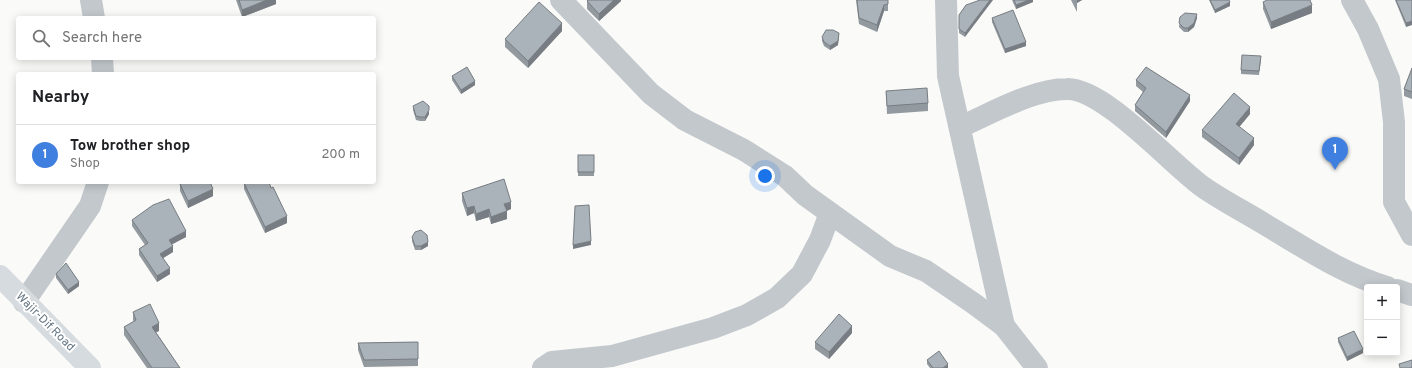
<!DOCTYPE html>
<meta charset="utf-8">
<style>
body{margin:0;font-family:Overpass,sans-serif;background:#f6f6f6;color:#202124}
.controls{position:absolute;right:12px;bottom:12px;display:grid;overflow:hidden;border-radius:4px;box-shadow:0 2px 10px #0003}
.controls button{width:36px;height:36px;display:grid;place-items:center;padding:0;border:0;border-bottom:1px solid #e0e0e0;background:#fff;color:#202124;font:20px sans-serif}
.you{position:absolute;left:765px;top:176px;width:14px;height:14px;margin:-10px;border:3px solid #fff;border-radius:50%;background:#1a73e8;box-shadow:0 0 0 6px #1a73e833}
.badge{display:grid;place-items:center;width:26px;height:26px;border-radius:50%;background:#1a73e8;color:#fff;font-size:13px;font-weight:700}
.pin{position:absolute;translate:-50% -33px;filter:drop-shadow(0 1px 2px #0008)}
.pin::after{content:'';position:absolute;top:21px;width:14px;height:12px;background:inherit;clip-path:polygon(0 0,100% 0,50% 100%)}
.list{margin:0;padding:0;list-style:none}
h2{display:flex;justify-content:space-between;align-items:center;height:52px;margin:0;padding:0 16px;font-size:17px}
h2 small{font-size:13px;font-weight:400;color:#757577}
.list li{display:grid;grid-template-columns:26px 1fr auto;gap:12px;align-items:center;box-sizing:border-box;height:60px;padding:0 16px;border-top:1px solid #e0e0e0}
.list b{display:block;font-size:15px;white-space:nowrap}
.list p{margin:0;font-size:13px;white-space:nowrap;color:#757577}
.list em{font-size:13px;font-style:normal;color:#757577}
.icon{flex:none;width:22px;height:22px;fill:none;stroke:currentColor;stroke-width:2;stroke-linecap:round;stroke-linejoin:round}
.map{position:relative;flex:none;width:1412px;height:368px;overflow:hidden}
.search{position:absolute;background:#fff;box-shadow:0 2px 10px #0003;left:16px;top:16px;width:360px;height:44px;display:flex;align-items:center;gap:10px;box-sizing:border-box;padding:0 14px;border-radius:4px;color:#757577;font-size:15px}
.panel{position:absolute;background:#fff;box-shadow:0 2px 10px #0003;left:16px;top:72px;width:360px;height:112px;border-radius:4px}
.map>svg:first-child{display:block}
</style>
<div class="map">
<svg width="1412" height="368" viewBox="0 0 1412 368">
<rect width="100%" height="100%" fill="#fafaf8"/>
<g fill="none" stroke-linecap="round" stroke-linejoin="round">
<!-- minor -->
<g stroke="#c3c8cc" stroke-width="22">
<polyline points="91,0 94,18"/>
<polyline points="561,0 651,94 685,120 744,150 785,176 805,195 890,256 926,271 973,303 1004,326 1037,368"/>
<polyline points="946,0 948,76 1004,326"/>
<polyline points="1352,0 1368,29 1389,79 1394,122 1394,202 1412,235"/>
<polyline points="102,58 103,74"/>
<path d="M960,127c32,-14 73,-38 107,-38 37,-1 105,76 136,98 20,14 42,25 63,38 39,23 77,49 121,62"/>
<polyline points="1397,290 1412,295"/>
<polyline points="24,302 90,206 98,182"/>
<polyline points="543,368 552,362 612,356 713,328 747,315 777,298 802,274 820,240 830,213"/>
</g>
<!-- major -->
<polyline stroke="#d6dbdf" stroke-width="22" points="0,276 90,368"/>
</g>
<!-- wall -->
<g fill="#929a9f">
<polygon points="236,0 276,0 276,4 242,17"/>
<polygon points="621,0 621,1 599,21 587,9 587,1"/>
<polygon points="856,0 888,0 888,11 884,11 877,32 859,24"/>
<polygon points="1012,0 1033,0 1033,2 1016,9"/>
<polygon points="1071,0 1082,0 1077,3 1077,12"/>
<polygon points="1209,0 1229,0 1230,6 1215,13"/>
<polygon points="1395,0 1412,0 1406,27"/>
<polygon points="1263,2 1312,13 1271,29 1263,9"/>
<polygon points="966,5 965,37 959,33 959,15"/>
<polygon points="1180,17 1197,18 1194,27 1188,32 1184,32 1179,27"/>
<polygon points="992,18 1026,46 1005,53 992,22"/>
<polygon points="562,31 528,68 505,47 505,39"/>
<polygon points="839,36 838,45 830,50 824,46 822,41 822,37"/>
<polygon points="1261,60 1259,75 1241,74 1241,70"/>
<polygon points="1412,68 1412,99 1404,96 1404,89"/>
<polygon points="452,76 475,85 461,94 452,80"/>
<polygon points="1136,80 1190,101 1166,138 1135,111 1135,105 1143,92 1136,86"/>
<polygon points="886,91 928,103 928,111 887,114"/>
<polygon points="413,106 429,114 425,121 420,121 416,120 413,110"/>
<polygon points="1250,114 1239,127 1254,145 1239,165 1202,137 1202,130"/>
<rect x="578" y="155" width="16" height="21"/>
<polygon points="244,183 287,223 265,233 244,189"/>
<polygon points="180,184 213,196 188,208 180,191"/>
<polygon points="462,193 511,209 506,211 507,219 491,224 489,217 476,221 474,213 467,216 462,201"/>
<polygon points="132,220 186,237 172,244 173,252 163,258 170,274 157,282 139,255 139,249 145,245 132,226"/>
<polygon points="412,237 428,246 421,250 415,250 412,241"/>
<polygon points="56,274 79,286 68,294 56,278"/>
<polygon points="133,312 159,331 156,332 180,368 147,368 124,335 124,327 134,322 133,320"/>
<polygon points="852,333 829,359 815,349 815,342"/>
<polygon points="1338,338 1363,353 1347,361 1338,342"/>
<polygon points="418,342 418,366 364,367 358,350 358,343"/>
<polygon points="927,360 948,368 930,368 927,364"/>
</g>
<!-- shaded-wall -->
<g fill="#777d82">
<polygon points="267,0 276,0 276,4 242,17 242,10"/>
<polygon points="614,0 621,0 621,1 599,21 599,14"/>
<polygon points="990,0 993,0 965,37 965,33"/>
<polygon points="1029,0 1033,0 1033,2 1016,9 1016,5"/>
<polygon points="1077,0 1082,0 1077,3"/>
<polygon points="1230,2 1230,6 1215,13 1215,10"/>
<polygon points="884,5 884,11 877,32 877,25"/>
<polygon points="1312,5 1312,13 1271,29 1271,22"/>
<polygon points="1197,14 1197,18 1194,27 1188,32 1188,28"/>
<polygon points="1412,21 1412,25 1406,27 1406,23"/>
<polygon points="562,23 562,31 528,68 528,61"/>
<polygon points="839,33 838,45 830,50 830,46"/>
<polygon points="1026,42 1026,46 1005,53 1005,49"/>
<polygon points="475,81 475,85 461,94 461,90"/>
<polygon points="1190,95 1190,101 1166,138 1166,132"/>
<polygon points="1250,107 1250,114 1236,131 1236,124"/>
<polygon points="429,110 429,114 425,121 425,117"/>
<polygon points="1254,138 1254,145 1239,165 1239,158"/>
<polygon points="213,189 213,196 188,208 188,201"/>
<polygon points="511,202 511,209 504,212 504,204"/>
<polygon points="474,206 474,213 467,216 467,208"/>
<polygon points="489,209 489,217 476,221 476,214"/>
<polygon points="507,211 507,219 491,224 491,217"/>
<polygon points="287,216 287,223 265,233 265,227"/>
<polygon points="186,231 186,237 169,246 169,240"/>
<polygon points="591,241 591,245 573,249 573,245"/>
<polygon points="428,242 428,246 421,250 421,246"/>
<polygon points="173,246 173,252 160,260 160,254"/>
<polygon points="170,268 170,274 157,282 157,276"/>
<polygon points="79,282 79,286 68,294 68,290"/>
<polygon points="159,323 159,331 152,334 152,327"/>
<polygon points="852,326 852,333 829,359 829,352"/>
<polygon points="1363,349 1363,353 1347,361 1347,357"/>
<polygon points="948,364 948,368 943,368"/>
</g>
<!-- building -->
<g fill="#aab3b9" stroke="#777d82">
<polygon points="239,0 267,0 242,10"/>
<polygon points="588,0 614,0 599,14 587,1"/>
<polygon points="857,0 888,0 888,4 884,5 877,25 859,18"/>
<polygon points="980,0 990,0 965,33 959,29 959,15 966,5"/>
<polygon points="1014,0 1029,0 1016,5"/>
<polygon points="1210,0 1229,0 1230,2 1215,10"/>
<polygon points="1267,0 1310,0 1312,5 1271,22 1263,2"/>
<polygon points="1396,0 1412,0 1412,21 1406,23"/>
<polygon points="539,2 562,23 528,61 505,39"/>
<polygon points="1013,10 1026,42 1005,49 992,18"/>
<polygon points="1185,13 1197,14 1194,23 1188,28 1184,28 1179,23 1180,17"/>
<polygon points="826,30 833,30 839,33 838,41 830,46 824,42 822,37"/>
<polygon points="1242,55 1261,56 1259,71 1241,70"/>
<polygon points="467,67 475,81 461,90 452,76"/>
<polygon points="1146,67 1190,95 1166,132 1135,105 1146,88 1136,80"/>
<polygon points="1412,68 1412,92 1404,89"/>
<polygon points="927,88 928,103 887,106 886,91"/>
<polygon points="1234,93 1250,107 1236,124 1254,138 1239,158 1202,130"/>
<polygon points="423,101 429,106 429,110 425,117 420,117 416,116 413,106"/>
<rect x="578" y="155" width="16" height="17"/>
<polygon points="504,179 511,202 504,204 507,211 491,217 489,209 476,214 474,206 467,208 462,193"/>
<polygon points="183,182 210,182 213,189 188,201 180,184"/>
<polygon points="246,182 269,182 271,188 273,187 287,216 265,227 244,183"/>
<polygon points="169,199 186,231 169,240 173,246 160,254 170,268 157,276 139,249 148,243 132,220 153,205"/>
<polygon points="589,205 591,241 573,245 575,206"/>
<polygon points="421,230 427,235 428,242 421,246 415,246 412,237 415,232"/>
<polygon points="66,263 79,282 68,290 56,274"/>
<polygon points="150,304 159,323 152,327 180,368 152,368 124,327 136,320 133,312"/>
<polygon points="839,314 852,326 829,352 815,342"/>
<polygon points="1354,331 1363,349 1347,357 1338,338"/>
<polygon points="418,342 418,359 364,360 358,343"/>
<polygon points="939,351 948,364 943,368 933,368 927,360"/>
<polygon points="1412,360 1412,368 1400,368 1399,364"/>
</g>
<g text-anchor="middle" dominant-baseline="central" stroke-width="4" stroke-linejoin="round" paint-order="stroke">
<!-- street labels -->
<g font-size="12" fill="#657683" stroke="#fff">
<text transform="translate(45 322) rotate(45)">Wajir-Dif Road</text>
</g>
</g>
</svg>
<div class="controls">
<button>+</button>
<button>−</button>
</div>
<div class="you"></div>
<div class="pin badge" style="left:1335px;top:170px;background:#3f7fe0">1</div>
<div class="search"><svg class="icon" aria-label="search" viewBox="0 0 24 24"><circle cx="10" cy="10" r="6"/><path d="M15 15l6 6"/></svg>Search here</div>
<section class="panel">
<h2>Nearby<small></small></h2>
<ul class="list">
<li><span class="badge" style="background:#3f7fe0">1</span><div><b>Tow brother shop</b><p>Shop</p></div><em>200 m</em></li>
</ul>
</section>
</div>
